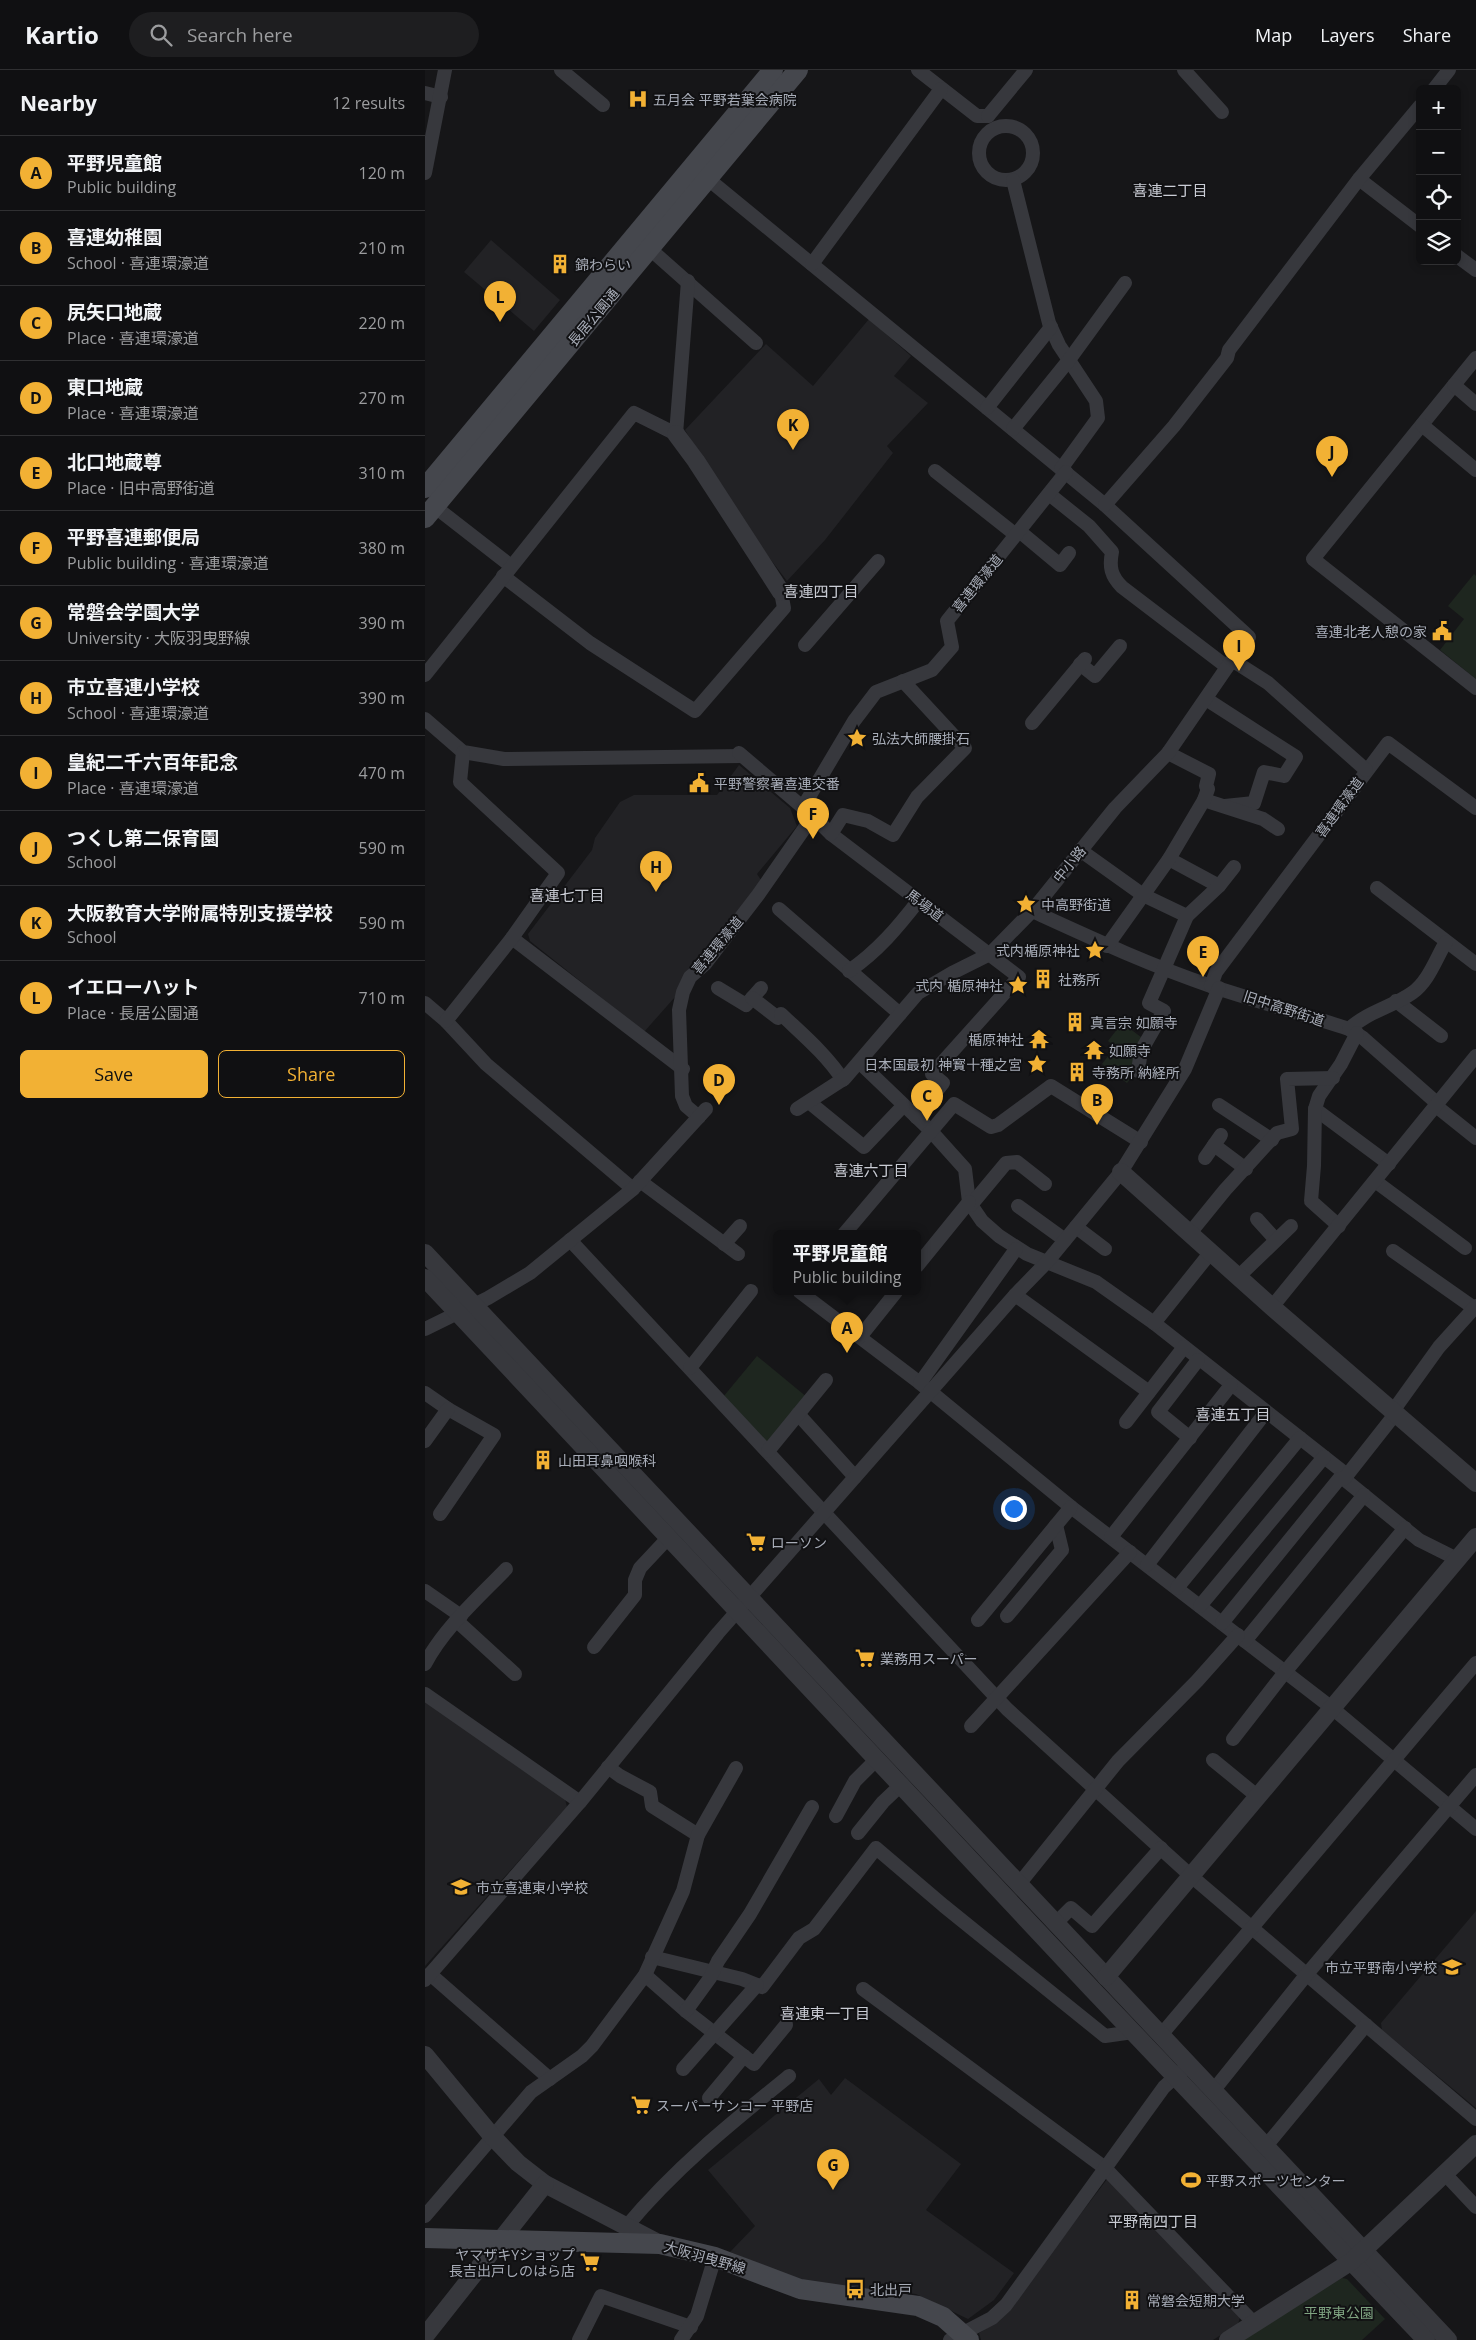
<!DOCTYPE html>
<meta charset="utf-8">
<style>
body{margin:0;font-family:"Open Sans","Noto Sans JP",sans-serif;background:#1e1e20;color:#f1f3f6}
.controls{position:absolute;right:15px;top:15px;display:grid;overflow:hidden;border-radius:8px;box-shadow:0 2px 8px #0003}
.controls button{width:45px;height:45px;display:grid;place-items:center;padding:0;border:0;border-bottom:1px solid #303032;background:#101012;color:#f1f3f6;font:25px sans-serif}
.you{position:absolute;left:588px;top:1438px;width:18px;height:18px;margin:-12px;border:4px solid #fff;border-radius:50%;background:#1a73e8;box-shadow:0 0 0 8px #1a73e833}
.badge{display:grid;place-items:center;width:32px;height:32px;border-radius:50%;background:#f2b134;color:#111;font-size:16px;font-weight:700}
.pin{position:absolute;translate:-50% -41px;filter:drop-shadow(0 1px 2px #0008)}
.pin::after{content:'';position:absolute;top:26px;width:18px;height:15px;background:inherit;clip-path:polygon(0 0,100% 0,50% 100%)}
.popup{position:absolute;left:348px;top:1160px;width:148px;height:65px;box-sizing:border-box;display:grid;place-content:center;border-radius:8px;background:#101012;filter:drop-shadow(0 1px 4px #0005);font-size:16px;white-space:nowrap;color:#9c9d9f}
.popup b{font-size:19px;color:#f1f3f6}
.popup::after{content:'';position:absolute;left:50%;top:100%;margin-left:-10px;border:10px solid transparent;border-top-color:#101012}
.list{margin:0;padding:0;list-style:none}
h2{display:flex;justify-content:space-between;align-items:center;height:65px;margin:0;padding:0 20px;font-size:21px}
h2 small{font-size:16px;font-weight:400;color:#9c9d9f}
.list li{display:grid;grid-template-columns:32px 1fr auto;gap:15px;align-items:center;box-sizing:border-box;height:75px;padding:0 20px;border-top:1px solid #303032}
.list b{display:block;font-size:19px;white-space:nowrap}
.list p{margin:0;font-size:16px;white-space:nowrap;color:#9c9d9f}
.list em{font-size:16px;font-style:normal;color:#9c9d9f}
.actions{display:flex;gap:10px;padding:15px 20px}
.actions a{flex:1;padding:11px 0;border:1px solid #f2b134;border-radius:8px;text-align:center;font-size:18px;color:#f2b134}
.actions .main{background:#f2b134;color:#111}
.icon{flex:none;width:28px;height:28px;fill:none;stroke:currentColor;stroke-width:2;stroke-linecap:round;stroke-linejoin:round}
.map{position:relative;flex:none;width:1051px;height:2270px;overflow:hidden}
header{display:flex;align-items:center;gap:30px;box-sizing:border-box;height:70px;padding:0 25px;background:#101012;border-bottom:1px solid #303032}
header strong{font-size:24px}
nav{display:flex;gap:28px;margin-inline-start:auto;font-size:18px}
.search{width:350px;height:45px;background:#1e1e20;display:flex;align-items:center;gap:12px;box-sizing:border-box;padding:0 18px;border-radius:28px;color:#9c9d9f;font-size:19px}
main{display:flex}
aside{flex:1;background:#101012}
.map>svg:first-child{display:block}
</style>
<header>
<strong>Kartio</strong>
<div class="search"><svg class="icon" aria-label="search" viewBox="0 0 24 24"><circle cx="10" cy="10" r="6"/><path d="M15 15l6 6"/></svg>Search here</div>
<nav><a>Map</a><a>Layers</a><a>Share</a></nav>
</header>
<main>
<aside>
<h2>Nearby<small>12 results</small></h2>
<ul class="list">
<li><span class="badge">A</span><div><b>平野児童館</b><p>Public building</p></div><em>120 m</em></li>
<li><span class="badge">B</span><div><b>喜連幼稚園</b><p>School · 喜連環濠道</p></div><em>210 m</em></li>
<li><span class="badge">C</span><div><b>尻矢口地蔵</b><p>Place · 喜連環濠道</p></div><em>220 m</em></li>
<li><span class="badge">D</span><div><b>東口地蔵</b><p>Place · 喜連環濠道</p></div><em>270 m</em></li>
<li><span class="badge">E</span><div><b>北口地蔵尊</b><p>Place · 旧中高野街道</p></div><em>310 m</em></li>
<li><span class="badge">F</span><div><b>平野喜連郵便局</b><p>Public building · 喜連環濠道</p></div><em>380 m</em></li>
<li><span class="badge">G</span><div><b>常磐会学園大学</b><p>University · 大阪羽曳野線</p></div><em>390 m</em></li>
<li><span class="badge">H</span><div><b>市立喜連小学校</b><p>School · 喜連環濠道</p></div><em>390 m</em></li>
<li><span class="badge">I</span><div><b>皇紀二千六百年記念</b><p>Place · 喜連環濠道</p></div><em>470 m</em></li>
<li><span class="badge">J</span><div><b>つくし第二保育園</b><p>School</p></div><em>590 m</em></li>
<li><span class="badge">K</span><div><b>大阪教育大学附属特別支援学校</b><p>School</p></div><em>590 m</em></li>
<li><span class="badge">L</span><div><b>イエローハット</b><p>Place · 長居公園通</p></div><em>710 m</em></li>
</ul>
<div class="actions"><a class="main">Save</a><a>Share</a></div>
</aside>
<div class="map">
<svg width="1051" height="2270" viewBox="0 0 1051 2270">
<rect width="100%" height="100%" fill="#161618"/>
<!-- built -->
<g fill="#222225">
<polygon points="66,170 135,230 109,261 39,202"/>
<polygon points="444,249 486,286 469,306 503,333 462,376 468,383 400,470 362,511 314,448 260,360 341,274 388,316"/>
<polygon points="314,695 365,738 372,756 332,804 336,810 281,887 265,897 250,927 219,962 105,871 103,864 167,780 170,768 195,732 209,725 292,725"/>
<polygon points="0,1629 140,1729 142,1737 0,1896"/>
<polygon points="1051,1841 1051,2038 957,1960 956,1953"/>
<polygon points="420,2008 536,2094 501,2140 589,2203 569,2230 543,2249 491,2224 383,2213 305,2182 330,2156 283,2100 394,2009 406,2025"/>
<polygon points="683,2108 815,2247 813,2254 788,2270 556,2270 554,2263 575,2250"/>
</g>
<!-- green -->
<g fill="#1e261f">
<polygon points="1049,504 1051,506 1051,609 1015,580 1039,549 1023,536"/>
<polygon points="697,953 720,970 710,1003 702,1013 677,994 690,977 683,971"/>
<polygon points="332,1286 383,1328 343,1375 298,1327"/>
<polygon points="917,2208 922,2209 960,2249 937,2270 815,2270"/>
</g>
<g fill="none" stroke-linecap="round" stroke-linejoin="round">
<!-- minor -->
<g stroke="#37383d" stroke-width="14">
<polyline points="136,0 178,35"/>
<polyline points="493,0 552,46 563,46"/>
<polyline points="759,0 797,42"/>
<polyline points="1009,19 1024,0"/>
<polyline points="0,23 16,27"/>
<polyline points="563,46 601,0"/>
<circle cx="581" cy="83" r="27"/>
<polyline points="0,103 20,0"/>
<polyline points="277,104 680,435 824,567"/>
<polyline points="934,109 995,156"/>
<polyline points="588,110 624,253 634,275 671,331 673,348 636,399"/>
<polyline points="225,179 331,273"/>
<polyline points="1032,186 1051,200"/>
<polyline points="387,194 516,19"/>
<polyline points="1051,288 888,489 1051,618"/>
<polyline points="1029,315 1051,334"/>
<polyline points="562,338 626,257"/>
<polyline points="997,355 1051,400"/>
<polyline points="588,359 644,290 700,213"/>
<polyline points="510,401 591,465"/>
<path d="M624,424l40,32 23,26c-3,15 -1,24 10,35l105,80"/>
<polyline points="680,435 749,356 802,288 804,280 934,109 995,36"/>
<polyline points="9,436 86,496"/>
<polyline points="594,461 635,495 644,483"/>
<polyline points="78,506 165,573 270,641 359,538 356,522"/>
<polyline points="380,575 453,491"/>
<polyline points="655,594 670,606 695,576"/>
<polyline points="0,605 209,343 251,364 263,211"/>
<polyline points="781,629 871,687 859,706 839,702 829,733 800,736"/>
<polyline points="0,649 38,682 79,689 317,686"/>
<polyline points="607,653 660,589"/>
<polyline points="314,683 388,746 406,764 594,907 507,1004 518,1013 491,1047"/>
<polyline points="779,730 838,749 853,759"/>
<polyline points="378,737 429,651 451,622 507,600 527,577 522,551 641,402"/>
<polyline points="406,764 418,745 443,751 468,765 492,727 540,678 478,611"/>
<polyline points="655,780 718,825 762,846"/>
<polyline points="744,789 794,816"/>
<polyline points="952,818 1051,894"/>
<polyline points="354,839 475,944"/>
<path d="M607,841c59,27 117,54 179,75 45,15 92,28 138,43l14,9 75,66"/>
<polyline points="87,868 258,999"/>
<polyline points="682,876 744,789 779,730 783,719 781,716 784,704 743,683"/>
<path d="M424,901c29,-20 49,-44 70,-71"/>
<polyline points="786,916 791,902 963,673 1051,738"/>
<polyline points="293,918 321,935 336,918"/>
<polyline points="327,928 353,948"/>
<polyline points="971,931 1016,966"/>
<polyline points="0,933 21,951 61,994 208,1119"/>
<path d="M356,944c22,21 45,40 62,66"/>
<polyline points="21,951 87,868 133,803 35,712 38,682"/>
<path d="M924,959c18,-17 43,-22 63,-36 17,-12 24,-35 34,-51"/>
<polyline points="435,993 505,1060 540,1099 544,1132 557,1151 574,1166 602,1184 671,1212 729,1253 922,1405"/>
<polyline points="713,1001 716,981 739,941 724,933 762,846 794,816 809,797"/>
<polyline points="384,1032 439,1077 478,1036"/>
<polyline points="794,1035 847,1070"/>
<polyline points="1011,1036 1051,1068"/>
<polyline points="372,1039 420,1008 493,923 527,903 565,884 607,841 690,738 743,683 807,590 843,613 941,700"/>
<polyline points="890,1039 964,1094"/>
<polyline points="274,1047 261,1036 257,1026 254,940 258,922 265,907 280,894 333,825 388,746"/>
<polyline points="789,1075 821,1099"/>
<polyline points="780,1088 796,1065"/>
<polyline points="215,1111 313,1184"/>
<polyline points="950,1111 1040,1178"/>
<polyline points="546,1135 581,1093 592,1092 620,1114"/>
<polyline points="593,1136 640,1170"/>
<polyline points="832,1149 851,1170"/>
<polyline points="914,1156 886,1131 889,1096 890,1039 894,1026 916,994 932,963"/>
<polyline points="651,1157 680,1179"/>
<polyline points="765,1163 800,1120 852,1063 867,1059 862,1009 908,1008"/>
<polyline points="419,1164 529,1034 566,1057 573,1055 626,1016 716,1072"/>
<polyline points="145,1170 582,1639 765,1805 1051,2049"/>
<polyline points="299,1174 315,1156"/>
<polyline points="968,1181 1049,1238"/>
<polyline points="492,1196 544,1132"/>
<polyline points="813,1207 866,1156"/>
<polyline points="375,1222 495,1313 646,1437 907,1638 1051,1759"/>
<polyline points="590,1225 724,1322"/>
<polyline points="847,1237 1051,986"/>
<polyline points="729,1253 786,1182"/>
<polyline points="0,1259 63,1228 105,1203 208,1119 281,1039"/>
<polyline points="435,1267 471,1222"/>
<polyline points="265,1298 326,1221"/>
<polyline points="495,1313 591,1179"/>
<polyline points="0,1323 23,1339 69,1365 15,1444"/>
<polyline points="968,1341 1014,1277 1051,1236"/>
<polyline points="373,1344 430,1407"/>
<polyline points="701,1352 759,1277"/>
<polyline points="765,1368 733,1342 773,1290"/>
<polyline points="0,1371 23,1339"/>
<polyline points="343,1381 401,1310"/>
<polyline points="919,1409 994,1470 1032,1489"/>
<polyline points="686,1467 806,1315"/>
<polyline points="722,1495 841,1342"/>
<polyline points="752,1518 875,1368"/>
<polyline points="0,1521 36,1546"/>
<polyline points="775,1536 899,1387"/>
<polyline points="582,1546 637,1480 631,1455"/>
<polyline points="553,1550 646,1437"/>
<polyline points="32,1551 90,1604"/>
<polyline points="797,1553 914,1409 919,1409 971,1343"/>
<polyline points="820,1571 939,1425"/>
<polyline points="169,1577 210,1525 210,1510 215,1498 244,1467"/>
<path d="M0,1594c19,-36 53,-66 81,-95"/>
<polyline points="0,1624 155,1732"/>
<polyline points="546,1656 705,1482"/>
<polyline points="808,1669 860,1602 980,1458"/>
<polyline points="788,1690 832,1726"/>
<polyline points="183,1697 195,1706 225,1722 227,1736 273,1765"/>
<polyline points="411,1746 430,1711 452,1689"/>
<polyline points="433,1763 458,1732 477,1714"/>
<polyline points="594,1814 693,1691 772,1611 813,1565"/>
<polyline points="631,1853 646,1838 667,1856 736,1778"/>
<polyline points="227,1887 317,1909 337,1917 374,1868 389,1859 451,1778 519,1836 680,1966 708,1962"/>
<polyline points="5,1904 125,2009"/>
<polyline points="220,1905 261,1941 329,1994 361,1955"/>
<polyline points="0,1910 155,1732 293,1563 590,1225 622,1192 696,1102 760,999 794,918"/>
<polyline points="438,1919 680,2098 829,2253"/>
<polyline points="261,1941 285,1908 293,1891 325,1844 387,1737"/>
<polyline points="736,1965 1051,1593"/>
<polyline points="258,1999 332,1915"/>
<polyline points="788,2021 882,1904 1051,1705"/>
<polyline points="284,2028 319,1986"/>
<polyline points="841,2076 941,1955"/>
<polyline points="1020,2104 1051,2137"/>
<polyline points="0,2146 106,2022 157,1986 167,1976 220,1905 258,1821 273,1765 311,1698"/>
<path d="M201,2157c48,-58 105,-104 163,-151"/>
<polyline points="154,2270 176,2226 266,2257"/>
<polyline points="256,2270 272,2246 290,2187"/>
<polyline points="525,2270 567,2248 581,2235 739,2017 758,2000"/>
</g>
<!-- tertiary -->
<g stroke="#37383d" stroke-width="18">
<polyline points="251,364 271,391 356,522"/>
<polyline points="696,1102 847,1237 1051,1413"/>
<polyline points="0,1183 1023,2270"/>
<polyline points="0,1208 666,1918 1001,2270"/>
<polyline points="681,1907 1051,1467"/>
<polyline points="0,1985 67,2066 93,2093 120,2114 235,2174"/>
<polyline points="0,2266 120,2114"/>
<polyline points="803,2270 927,2191 1051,2074"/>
</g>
<!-- secondary -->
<g stroke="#45474d" stroke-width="20">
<polyline points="0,418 348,0"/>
<polyline points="0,448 373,0"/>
<polyline points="0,2168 235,2174 290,2187 375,2219 493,2236 518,2247 544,2270"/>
</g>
</g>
<!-- icons -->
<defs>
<symbol id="hospital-bare" viewBox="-9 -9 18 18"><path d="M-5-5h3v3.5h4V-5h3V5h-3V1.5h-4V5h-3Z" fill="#f2b134" stroke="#111113" stroke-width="2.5" paint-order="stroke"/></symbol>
<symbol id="building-bare" viewBox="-9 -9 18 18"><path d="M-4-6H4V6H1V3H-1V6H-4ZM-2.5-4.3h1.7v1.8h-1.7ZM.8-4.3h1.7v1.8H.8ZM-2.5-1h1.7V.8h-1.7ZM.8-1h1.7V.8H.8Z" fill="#f2b134" stroke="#111113" stroke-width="2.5" paint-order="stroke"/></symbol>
<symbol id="civic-bare" viewBox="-9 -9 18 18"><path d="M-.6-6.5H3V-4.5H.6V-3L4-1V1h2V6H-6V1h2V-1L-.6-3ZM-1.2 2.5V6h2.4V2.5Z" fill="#f2b134" stroke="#111113" stroke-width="2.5" paint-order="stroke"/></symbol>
<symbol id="sight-bare" viewBox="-9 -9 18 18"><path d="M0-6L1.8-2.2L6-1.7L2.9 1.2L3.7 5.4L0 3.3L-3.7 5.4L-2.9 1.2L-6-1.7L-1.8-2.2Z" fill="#f2b134" stroke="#111113" stroke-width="2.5" paint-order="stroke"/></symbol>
<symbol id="temple-bare" viewBox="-9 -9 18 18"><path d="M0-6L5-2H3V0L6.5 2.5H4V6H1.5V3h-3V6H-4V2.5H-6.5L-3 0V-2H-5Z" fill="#f2b134" stroke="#111113" stroke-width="2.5" paint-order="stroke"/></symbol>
<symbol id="supermarket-bare" viewBox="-9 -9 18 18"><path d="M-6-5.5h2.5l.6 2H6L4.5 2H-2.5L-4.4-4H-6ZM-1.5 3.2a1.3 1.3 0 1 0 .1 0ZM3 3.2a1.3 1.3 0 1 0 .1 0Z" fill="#f2b134" stroke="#111113" stroke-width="2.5" paint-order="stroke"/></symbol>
<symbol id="school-bare" viewBox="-9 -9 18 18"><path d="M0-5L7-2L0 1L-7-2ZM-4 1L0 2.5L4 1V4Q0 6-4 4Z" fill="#f2b134" stroke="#111113" stroke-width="2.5" paint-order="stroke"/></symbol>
<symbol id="stadium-bare" viewBox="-9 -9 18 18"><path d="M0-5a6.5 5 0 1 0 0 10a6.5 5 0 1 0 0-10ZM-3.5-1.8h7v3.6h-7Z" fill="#f2b134" stroke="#111113" stroke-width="2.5" paint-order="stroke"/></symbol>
<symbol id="bus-bare" viewBox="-9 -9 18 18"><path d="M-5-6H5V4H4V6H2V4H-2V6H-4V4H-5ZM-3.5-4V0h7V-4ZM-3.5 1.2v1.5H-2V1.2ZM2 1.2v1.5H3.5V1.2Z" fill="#f2b134" stroke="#111113" stroke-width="2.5" paint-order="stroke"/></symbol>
</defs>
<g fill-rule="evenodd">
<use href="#hospital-bare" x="199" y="15" width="28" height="28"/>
<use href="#building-bare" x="121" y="180" width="28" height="28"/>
<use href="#civic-bare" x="1003" y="547" width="28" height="28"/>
<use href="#sight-bare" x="418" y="654" width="28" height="28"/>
<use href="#civic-bare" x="260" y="699" width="28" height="28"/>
<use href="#sight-bare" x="587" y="820" width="28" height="28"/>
<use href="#sight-bare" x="656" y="866" width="28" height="28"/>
<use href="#building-bare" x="604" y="895" width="28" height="28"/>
<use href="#sight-bare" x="579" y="901" width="28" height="28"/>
<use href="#building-bare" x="636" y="938" width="28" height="28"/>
<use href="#temple-bare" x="600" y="955" width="28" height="28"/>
<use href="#temple-bare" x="655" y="966" width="28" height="28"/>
<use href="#sight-bare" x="598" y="980" width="28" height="28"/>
<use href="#building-bare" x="638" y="988" width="28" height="28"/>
<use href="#building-bare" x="104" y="1376" width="28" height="28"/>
<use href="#supermarket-bare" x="317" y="1458" width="28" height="28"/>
<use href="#supermarket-bare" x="426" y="1574" width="28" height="28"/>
<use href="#school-bare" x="22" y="1803" width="28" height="28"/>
<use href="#school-bare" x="1013" y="1883" width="28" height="28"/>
<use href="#supermarket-bare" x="202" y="2021" width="28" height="28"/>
<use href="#stadium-bare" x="752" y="2096" width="28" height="28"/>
<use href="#supermarket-bare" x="151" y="2178" width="28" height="28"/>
<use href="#bus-bare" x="416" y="2205" width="28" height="28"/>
<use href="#building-bare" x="693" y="2216" width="28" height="28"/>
</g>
<g text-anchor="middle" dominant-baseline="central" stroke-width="4" stroke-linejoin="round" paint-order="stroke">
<!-- poi labels -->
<g font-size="14" fill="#a8adb8" stroke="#111113" text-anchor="start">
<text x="228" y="29">五月会 平野若葉会病院</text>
<text x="150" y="194">錦わらい</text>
<text x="1002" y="561" text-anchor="end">喜連北老人憩の家</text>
<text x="447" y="668">弘法大師腰掛石</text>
<text x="289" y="713">平野警察署喜連交番</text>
<text x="616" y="834">中高野街道</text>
<text x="655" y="880" text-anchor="end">式内楯原神社</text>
<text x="633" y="909">社務所</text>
<text x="578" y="915" text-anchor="end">式内 楯原神社</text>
<text x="665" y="952">真言宗 如願寺</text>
<text x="599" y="969" text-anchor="end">楯原神社</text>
<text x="684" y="980">如願寺</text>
<text x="597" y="994" text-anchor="end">日本国最初 神寳十種之宮</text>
<text x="667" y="1002">寺務所 納経所</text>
<text x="133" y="1390">山田耳鼻咽喉科</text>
<text x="346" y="1472">ローソン</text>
<text x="455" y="1588">業務用スーパー</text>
<text x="51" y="1817">市立喜連東小学校</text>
<text x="1012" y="1897" text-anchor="end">市立平野南小学校</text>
<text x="231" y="2035">スーパーサンコー 平野店</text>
<text x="781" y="2110">平野スポーツセンター</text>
<text x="150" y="2184" text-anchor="end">ヤマザキYショップ<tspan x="150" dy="16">長吉出戸しのはら店</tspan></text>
<text x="445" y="2219">北出戸</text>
<text x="722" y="2230">常磐会短期大学</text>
</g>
<!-- street labels -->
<g font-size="14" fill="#a8adb8" stroke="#111113">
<text transform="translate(168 247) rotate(-50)">長居公園通</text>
<text transform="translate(552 513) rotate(-51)">喜連環濠道</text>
<text transform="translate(914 737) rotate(-54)">喜連環濠道</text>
<text transform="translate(644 794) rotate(-51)">中小路</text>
<text transform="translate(500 835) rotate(37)">馬場道</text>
<text transform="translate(292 875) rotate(-50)">喜連環濠道</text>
<text transform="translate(859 938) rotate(18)">旧中高野街道</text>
<text transform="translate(280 2187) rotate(16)">大阪羽曳野線</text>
</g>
<!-- park labels -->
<g font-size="14" fill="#7fa381" stroke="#111113">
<text x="914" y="2242">平野東公園</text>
</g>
<!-- neighbourhood labels -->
<g font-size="15" fill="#c9ccd4" stroke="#111113">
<text x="745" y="120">喜連二丁目</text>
<text x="396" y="521">喜連四丁目</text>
<text x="142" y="825">喜連七丁目</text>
<text x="446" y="1100">喜連六丁目</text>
<text x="808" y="1344">喜連五丁目</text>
<text x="400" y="1943">喜連東一丁目</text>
<text x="728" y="2151">平野南四丁目</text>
</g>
</g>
</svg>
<div class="controls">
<button>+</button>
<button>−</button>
<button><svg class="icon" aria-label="locate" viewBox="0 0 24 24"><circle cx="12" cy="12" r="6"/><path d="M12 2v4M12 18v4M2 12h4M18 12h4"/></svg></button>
<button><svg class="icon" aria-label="layers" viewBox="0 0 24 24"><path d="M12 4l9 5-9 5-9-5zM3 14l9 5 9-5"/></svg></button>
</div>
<div class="you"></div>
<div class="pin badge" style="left:422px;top:1283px">A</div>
<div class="popup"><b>平野児童館</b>Public building</div>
<div class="pin badge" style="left:672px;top:1055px">B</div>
<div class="pin badge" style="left:502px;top:1051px">C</div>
<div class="pin badge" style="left:294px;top:1035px">D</div>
<div class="pin badge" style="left:778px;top:907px">E</div>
<div class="pin badge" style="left:388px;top:769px">F</div>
<div class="pin badge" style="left:408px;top:2120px">G</div>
<div class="pin badge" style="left:231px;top:822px">H</div>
<div class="pin badge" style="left:814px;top:601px">I</div>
<div class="pin badge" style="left:907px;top:407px">J</div>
<div class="pin badge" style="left:368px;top:380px">K</div>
<div class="pin badge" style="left:75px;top:252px">L</div>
</div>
</main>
